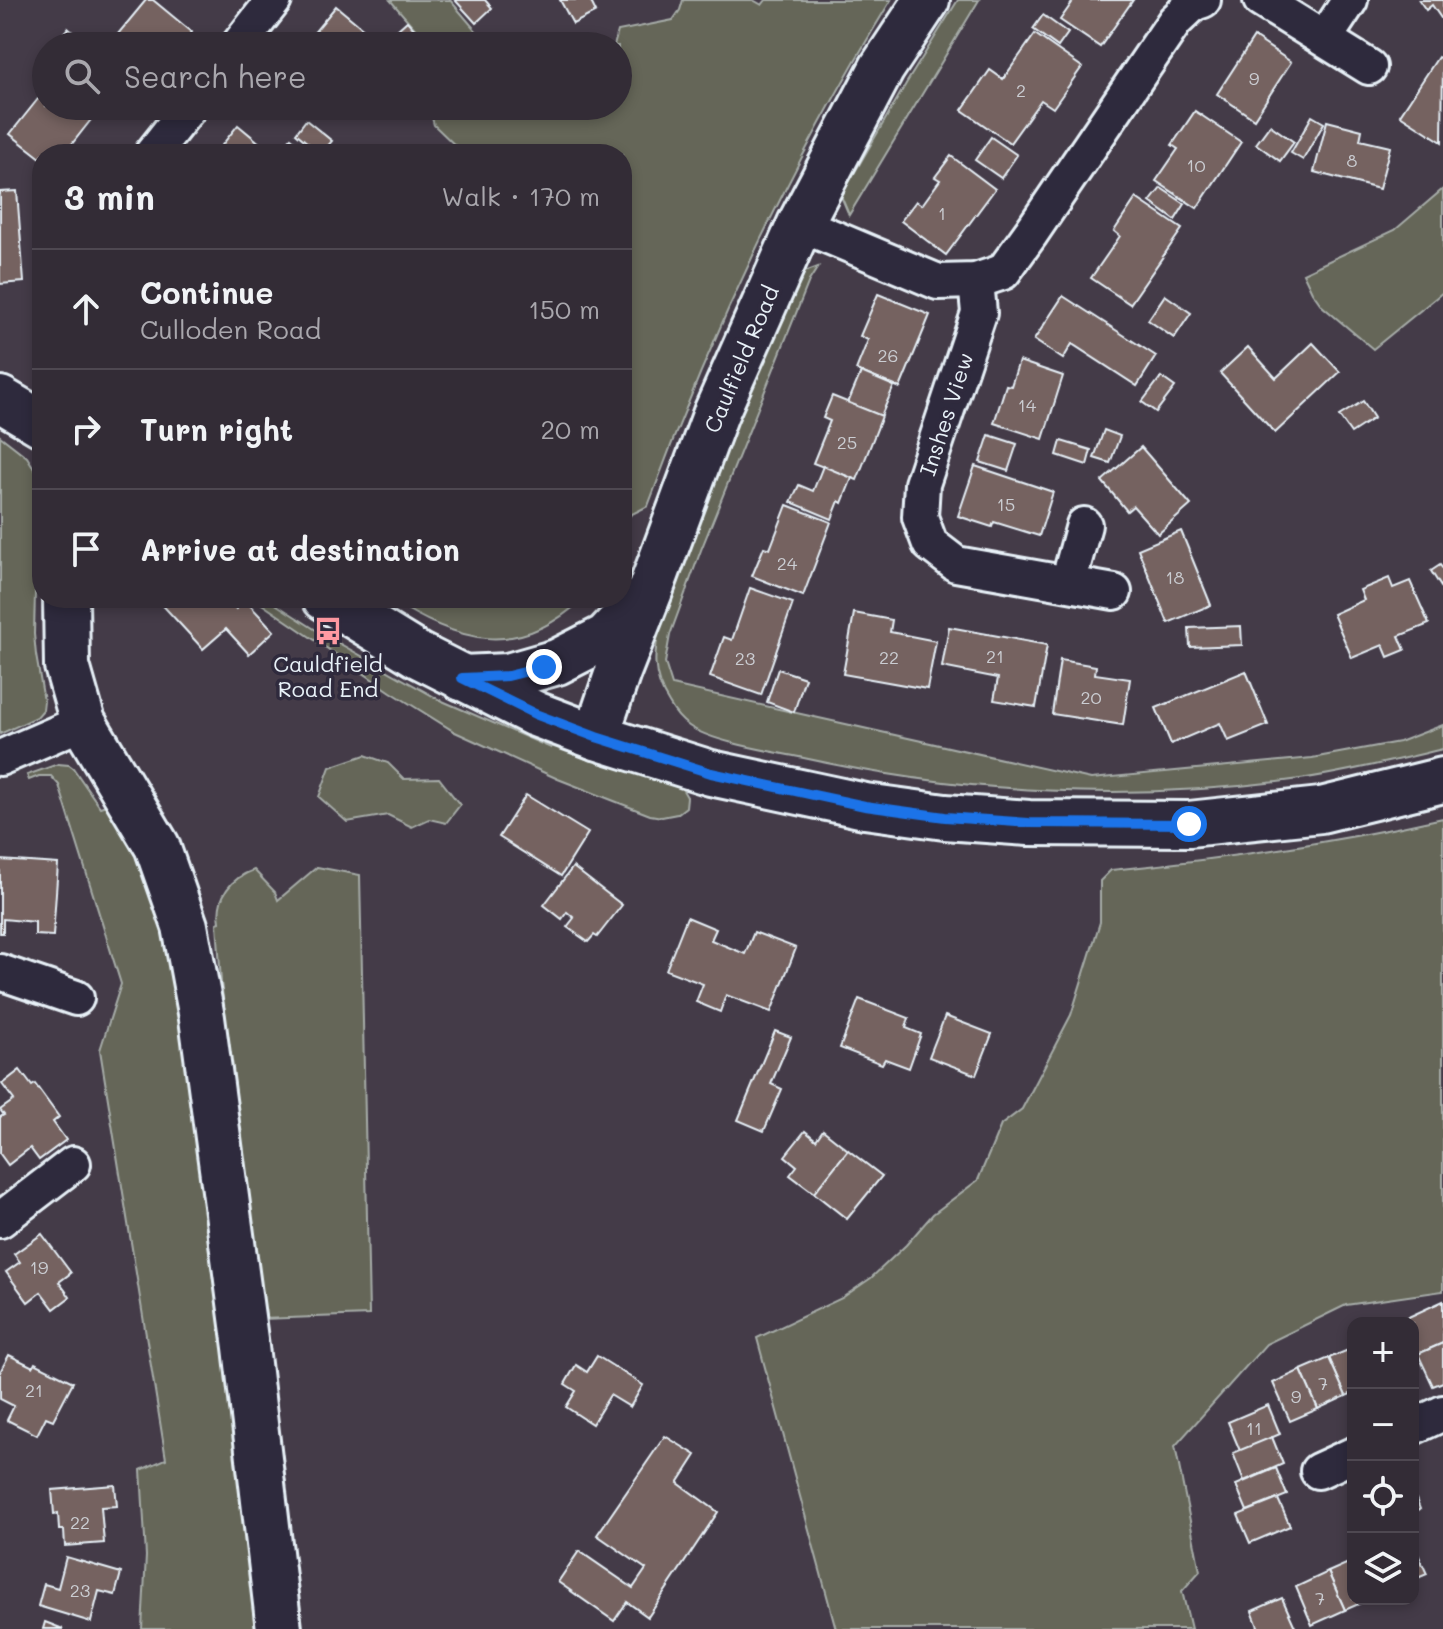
<!DOCTYPE html>
<meta charset="utf-8">
<style>
body{margin:0;font-family:Mali,sans-serif;background:#3e3842;color:#f1f3f6}
.controls{position:absolute;right:24px;bottom:24px;display:grid;overflow:hidden;border-radius:16px;box-shadow:0 4px 12px #0003}
.controls button{width:72px;height:72px;display:grid;place-items:center;padding:0;border:0;border-bottom:2px solid #4e4851;background:#332c36;color:#f1f3f6;font:40px sans-serif}
.stop{position:absolute;width:24px;height:24px;margin:-18px;border:6px solid #1a73e8;border-radius:50%;background:#fff}
.stop.end{background:#1a73e8;border-color:#fff;box-shadow:0 2px 8px #0008}
.list{margin:0;padding:0;list-style:none}
h2{display:flex;justify-content:space-between;align-items:center;height:104px;margin:0;padding:0 32px;font-size:34px}
h2 small{font-size:26px;font-weight:400;color:#a9a7ad}
.list li{display:grid;grid-template-columns:52px 1fr auto;gap:24px;align-items:center;box-sizing:border-box;height:120px;padding:0 32px;border-top:2px solid #4e4851}
.list b{display:block;font-size:30px;white-space:nowrap}
.list p{margin:0;font-size:26px;white-space:nowrap;color:#a9a7ad}
.list em{font-size:26px;font-style:normal;color:#a9a7ad}
.icon{flex:none;width:44px;height:44px;fill:none;stroke:currentColor;stroke-width:2;stroke-linecap:round;stroke-linejoin:round}
.map{position:relative;flex:none;width:1443px;height:1629px;overflow:hidden}
.search{position:absolute;background:#332c36;box-shadow:0 4px 12px #0003;left:32px;top:32px;width:600px;height:88px;display:flex;align-items:center;gap:20px;box-sizing:border-box;padding:0 28px;border-radius:44px;color:#a9a7ad;font-size:30px}
.panel{position:absolute;background:#332c36;box-shadow:0 4px 12px #0003;left:32px;top:144px;width:600px;height:464px;border-radius:32px}
.map>svg:first-child{display:block}
</style>
<div class="map">
<svg width="1443" height="1629" viewBox="0 0 1443 1629">
<rect width="100%" height="100%" fill="#443b48"/>
<filter id="ink" filterUnits="userSpaceOnUse"><feTurbulence type="fractalNoise" baseFrequency=".0125" numOctaves="2"/><feDisplacementMap in="SourceGraphic" scale="16" xChannelSelector="R" yChannelSelector="G"/><feConvolveMatrix kernelMatrix="1 2 1 2 8 2 1 2 1" color-interpolation-filters="sRGB"/></filter>
<g filter="url(#ink)">
<!-- green -->
<g fill="#656658" stroke="#a6aca8" stroke-width="2">
<polygon points="390,0 450,0 489,46 430,46"/>
<path d="M683,0h70l9,5 4,-5h125c-98,160 -178,329 -243,506l-18,9 -8,19v-380h-158l-30,-29 -5,-19h189v-60h-4l4,-15 55,-11 7,-10z"/>
<polygon points="958,0 979,0 849,215 841,196 907,82"/>
<polygon points="1443,189 1443,292 1373,349 1322,306 1312,292 1303,273 1395,230"/>
<path d="M818,267l-9,14 -108,269 -31,85 -5,28 7,22 419,94 221,-21 87,-16 44,-17v24c-47,11 -95,23 -143,30 -165,23 -338,15 -501,-22 -29,-6 -87,-15 -110,-31 -9,-6 -15,-14 -20,-23 -18,-28 -15,-50 -9,-81l90,-237 52,-112z"/>
<polygon points="0,436 27,457 42,481 42,551 35,592 34,634 36,655 44,701 43,710 37,717 0,734"/>
<polygon points="253,598 266,598 319,632 440,700 551,748 556,740 681,787 687,797 686,807 677,814 662,817 650,815 558,779 455,732 391,692"/>
<path d="M388,598h196c-68,63 -125,44 -196,0z"/>
<polygon points="365,755 388,763 404,779 439,778 460,805 446,823 429,819 412,827 388,815 347,822 319,797 330,767"/>
<polygon points="58,764 69,765 73,768 100,807 109,804 137,856 157,905 180,993 262,1629 142,1629 146,1556 141,1470 166,1459 100,1050 121,984 59,785 51,776 39,776 29,780 27,775"/>
<path d="M1443,818v473l-97,14 -80,39 -91,102 25,125 -18,20 9,38h-355l-79,-291 85,-40 29,-20 35,-33 27,-31 45,-34 23,-55 21,-16 49,-94 29,-93v-41l11,-11c112,-11 222,-27 332,-52z"/>
<path d="M317,867l43,8 9,440 -107,4 -41,-337 -4,-59 3,-1c-4,-25 11,-44 34,-52l21,22 3,8z"/>
</g>
<!-- building -->
<g fill="#746260" stroke="#e8f1f8" stroke-width="2">
<polygon points="146,0 153,0 192,32 180,46 108,46"/>
<polygon points="455,0 485,0 492,8 476,23"/>
<polygon points="560,0 590,0 596,12 573,24"/>
<polygon points="1074,0 1133,0 1100,47 1060,20"/>
<polygon points="1419,0 1443,0 1443,21 1432,5 1426,10"/>
<polygon points="336,6 378,41 374,46 303,46"/>
<polygon points="1043,15 1068,33 1058,47 1033,29"/>
<polygon points="407,21 429,46 397,46 389,37"/>
<polygon points="68,28 89,46 57,46 54,44"/>
<polygon points="1035,34 1082,67 1053,108 1041,100 1010,143 962,110 990,70 1003,79"/>
<polygon points="1254,37 1291,62 1254,119 1217,94"/>
<polygon points="1438,57 1443,60 1442,142 1400,115"/>
<polygon points="46,89 46,106 101,107 64,154 42,154 42,159 10,134"/>
<polygon points="1195,111 1241,142 1197,208 1156,181 1178,149 1172,145"/>
<polygon points="1312,116 1324,123 1303,160 1291,153"/>
<polygon points="306,120 332,141 321,154 296,133"/>
<polygon points="1327,121 1362,130 1360,140 1390,147 1379,189 1314,172"/>
<polygon points="238,125 273,154 215,154"/>
<polygon points="1270,125 1294,142 1280,161 1256,144"/>
<polygon points="991,137 1017,155 1001,178 975,160"/>
<polygon points="291,138 310,154 282,154 279,152"/>
<polygon points="951,156 995,189 946,255 901,221 916,201 922,205 940,180 935,177"/>
<polygon points="1161,188 1185,204 1175,220 1150,202"/>
<polygon points="17,191 24,282 0,284 0,192"/>
<polygon points="1136,198 1182,229 1130,304 1091,278 1120,236 1114,231"/>
<polygon points="878,294 930,315 900,388 856,370 868,340 860,336"/>
<polygon points="1165,295 1191,313 1174,338 1148,320"/>
<polygon points="1063,296 1156,356 1137,386 1072,344 1063,359 1034,340"/>
<polygon points="1313,343 1340,372 1275,433 1220,373 1248,347 1276,378"/>
<polygon points="1019,361 1063,376 1043,439 994,423 1006,385 1011,386"/>
<polygon points="861,372 894,386 881,416 848,403"/>
<polygon points="1161,377 1175,387 1156,412 1142,402"/>
<polygon points="832,396 882,416 857,480 813,463 830,421 823,418"/>
<polygon points="1363,401 1374,418 1351,433 1339,416"/>
<polygon points="1104,430 1120,436 1110,463 1094,458"/>
<polygon points="989,435 1017,444 1008,471 980,462"/>
<polygon points="1061,441 1091,450 1087,465 1057,455"/>
<polygon points="1141,447 1191,505 1158,534 1133,506 1127,511 1102,481"/>
<polygon points="823,466 852,478 842,503 839,501 832,519 791,502 799,485 813,491"/>
<polygon points="975,466 1053,492 1039,536 994,522 992,527 958,516"/>
<polygon points="787,505 831,522 803,596 752,576 764,547 770,549"/>
<polygon points="1181,531 1211,605 1168,623 1138,549"/>
<polygon points="1440,565 1443,569 1443,590 1431,571"/>
<polygon points="1389,578 1393,588 1410,581 1429,624 1399,636 1405,650 1388,657 1383,645 1352,658 1333,614 1364,600 1360,590"/>
<polygon points="750,588 793,603 761,695 710,677 724,637 732,640"/>
<polygon points="156,598 226,598 236,609 245,600 274,631 249,654 226,629 203,649"/>
<polygon points="854,613 892,620 890,632 936,641 927,689 843,674"/>
<polygon points="1241,626 1242,645 1190,647 1189,628"/>
<polygon points="949,627 1047,645 1036,707 994,700 998,678 942,667"/>
<polygon points="1060,660 1096,666 1095,674 1130,679 1123,725 1052,714"/>
<polygon points="778,669 805,678 794,712 767,702"/>
<polygon points="1246,671 1268,725 1228,741 1220,723 1171,744 1156,708"/>
<polygon points="526,795 588,833 561,876 499,837"/>
<polygon points="0,860 58,864 53,936 35,935 35,922 3,919 3,933 0,933"/>
<polygon points="573,867 622,905 597,937 594,935 588,942 567,927 574,918 567,912 562,919 544,905"/>
<polygon points="687,917 716,929 711,940 745,954 754,932 796,948 771,1012 726,995 720,1012 696,1002 703,984 666,970"/>
<polygon points="859,999 909,1018 906,1028 921,1034 909,1068 885,1059 882,1064 840,1048"/>
<polygon points="945,1016 992,1034 976,1075 929,1057"/>
<polygon points="775,1031 791,1037 771,1084 782,1089 764,1131 738,1120"/>
<polygon points="20,1070 32,1086 35,1084 59,1117 53,1122 66,1140 39,1160 30,1148 8,1165 0,1154 0,1117 4,1115 0,1110 14,1100 2,1084"/>
<polygon points="823,1130 848,1150 814,1193 790,1175 797,1166 785,1156 805,1131 816,1140"/>
<polygon points="848,1150 882,1176 847,1219 814,1193"/>
<polygon points="42,1234 71,1273 59,1282 70,1297 54,1309 41,1292 28,1302 6,1272 20,1262 14,1254"/>
<polygon points="1443,1301 1443,1343 1418,1354 1413,1343 1413,1323 1404,1323 1402,1320"/>
<polygon points="1443,1343 1443,1382 1433,1386 1418,1354"/>
<polygon points="1353,1348 1353,1393 1346,1396 1329,1358"/>
<polygon points="9,1355 33,1367 35,1363 73,1382 53,1420 46,1417 37,1435 7,1420 14,1406 0,1399 0,1372"/>
<polygon points="597,1356 643,1385 630,1407 610,1395 592,1424 566,1407 576,1391 565,1384 576,1365 587,1372"/>
<polygon points="1329,1358 1346,1396 1318,1409 1301,1370"/>
<polygon points="1301,1370 1318,1409 1290,1421 1273,1383"/>
<polygon points="1268,1405 1280,1434 1240,1451 1228,1422"/>
<polygon points="665,1436 696,1455 678,1483 718,1512 648,1617 627,1602 614,1621 558,1582 579,1551 633,1588 646,1569 597,1535"/>
<polygon points="1272,1437 1283,1464 1244,1481 1233,1453"/>
<polygon points="1276,1468 1287,1495 1247,1511 1236,1485"/>
<polygon points="115,1485 117,1506 101,1507 104,1543 65,1546 64,1530 59,1530 58,1513 54,1514 52,1490"/>
<polygon points="1278,1499 1290,1526 1250,1543 1238,1515"/>
<polygon points="1416,1499 1420,1509 1413,1513 1413,1500"/>
<polygon points="1413,1543 1427,1574 1413,1580"/>
<polygon points="66,1557 121,1573 115,1595 99,1591 91,1622 38,1606 44,1584 58,1588"/>
<polygon points="1353,1561 1353,1599 1370,1599 1345,1610 1328,1572"/>
<polygon points="1328,1572 1345,1610 1312,1625 1296,1587"/>
<polygon points="1282,1598 1296,1629 1259,1629 1252,1611"/>
<polygon points="45,1622 63,1629 43,1629"/>
</g>
<g fill="none" stroke-linecap="round" stroke-linejoin="round">
<defs>
<g id="street">
<polyline points="1261,0 1369,67"/>
<polyline points="1325,38 1350,0"/>
<polyline points="238,46 274,0"/>
<polyline points="152,154 190,106"/>
<polyline points="800,224 938,282 976,281 1003,272 1031,233 1175,21 1194,3 1203,0"/>
<polyline points="976,281 979,313 922,484 920,517 930,544 956,564 1114,592"/>
<polyline points="1068,583 1084,525"/>
<polyline points="0,758 83,722"/>
<polyline points="0,972 76,998"/>
<polyline points="0,1220 73,1164"/>
<polyline points="1413,1427 1443,1413"/>
<polyline points="1318,1471 1353,1455"/>
</g>
<g id="secondary">
<polyline points="0,399 42,424"/>
<polyline points="66,598 67,666 83,722 157,846 185,926 202,1018 246,1347 279,1629"/>
<polyline points="325,598 418,655 535,714 596,737 711,773 865,806 945,817 1029,823 1189,824 1321,810 1443,780"/>
<polyline points="462,678 508,676 557,662 606,637 640,601"/>
<polyline points="596,737 618,672 650,591 716,413 800,224 882,68 927,0"/>
</g>
</defs>
<!-- street casing -->
<use href="#street" stroke="#e8f1f8" stroke-width="40"/>
<!-- secondary casing -->
<use href="#secondary" stroke="#e8f1f8" stroke-width="50"/>
<!-- street -->
<use href="#street" stroke="#2f2a3d" stroke-width="34"/>
<!-- secondary -->
<use href="#secondary" stroke="#2f2a3d" stroke-width="44"/>
</g>
</g>
<g fill="none" stroke-linecap="round" stroke-linejoin="round" filter="url(#ink)">
<!-- route -->
<polyline stroke="#1a73e8" stroke-width="10" points="544,667 508,676 462,678 535,714 596,737 711,773 865,806 945,817 1029,823 1189,824"/>
</g>
<!-- icons -->
<defs>
<symbol id="bus-bare" viewBox="-9 -9 18 18"><path d="M-5-6H5V4H4V6H2V4H-2V6H-4V4H-5ZM-3.5-4V0h7V-4ZM-3.5 1.2v1.5H-2V1.2ZM2 1.2v1.5H3.5V1.2Z" fill="#ff9aa2" stroke="#2f2a3d" stroke-width="2.5" paint-order="stroke"/></symbol>
</defs>
<g fill-rule="evenodd">
<use href="#bus-bare" x="308" y="611" width="40" height="40"/>
</g>
<g text-anchor="middle" dominant-baseline="central" stroke-width="7" stroke-linejoin="round" paint-order="stroke">
<!-- number labels -->
<g font-size="18" fill="#cbcdd2">
<text x="1254" y="78">9</text>
<text x="1021" y="90">2</text>
<text x="1352" y="160">8</text>
<text x="1196" y="165">10</text>
<text x="942" y="213">1</text>
<text x="888" y="355">26</text>
<text x="1027" y="405">14</text>
<text x="847" y="442">25</text>
<text x="1006" y="504">15</text>
<text x="787" y="563">24</text>
<text x="1175" y="577">18</text>
<text x="995" y="656">21</text>
<text x="889" y="657">22</text>
<text x="745" y="658">23</text>
<text x="1091" y="697">20</text>
<text x="39" y="1267">19</text>
<text x="1323" y="1383">7</text>
<text x="34" y="1390">21</text>
<text x="1296" y="1396">9</text>
<text x="1254" y="1428">11</text>
<text x="80" y="1522">22</text>
<text x="80" y="1590">23</text>
<text x="1320" y="1598">7</text>
</g>
<!-- street labels -->
<g font-size="22" fill="#e8f1f8" stroke="#2f2a3d">
<text transform="translate(741 359) rotate(-67)">Caulfield Road</text>
<text transform="translate(946 414) rotate(-72)">Inshes View</text>
</g>
<!-- poi labels -->
<g font-size="22" fill="#e8f1f8" stroke="#2f2a3d">
<text x="328" y="663">Cauldfield<tspan x="328" dy="25">Road End</tspan></text>
</g>
</g>
</svg>
<div class="controls">
<button>+</button>
<button>−</button>
<button><svg class="icon" aria-label="locate" viewBox="0 0 24 24"><circle cx="12" cy="12" r="6"/><path d="M12 2v4M12 18v4M2 12h4M18 12h4"/></svg></button>
<button><svg class="icon" aria-label="layers" viewBox="0 0 24 24"><path d="M12 4l9 5-9 5-9-5zM3 14l9 5 9-5"/></svg></button>
</div>
<div class="stop" style="left:1189px;top:824px"></div>
<div class="stop end" style="left:544px;top:667px"></div>
<div class="search"><svg class="icon" aria-label="search" viewBox="0 0 24 24"><circle cx="10" cy="10" r="6"/><path d="M15 15l6 6"/></svg>Search here</div>
<section class="panel">
<h2>3 min<small>Walk · 170 m</small></h2>
<ul class="list">
<li><svg class="icon" aria-label="ahead" viewBox="0 0 24 24"><path d="M12 20V5M6 11l6-6 6 6"/></svg><div><b>Continue</b><p>Culloden Road</p></div><em>150 m</em></li>
<li><svg class="icon" aria-label="right" viewBox="0 0 24 24"><path d="M7 20v-9h11M14 6l5 5-5 5"/></svg><div><b>Turn right</b></div><em>20 m</em></li>
<li><svg class="icon" aria-label="arrive" viewBox="0 0 24 24"><path d="M6 21V4h12l-3 4 3 4H6"/></svg><div><b>Arrive at destination</b></div></li>
</ul>
</section>
</div>
